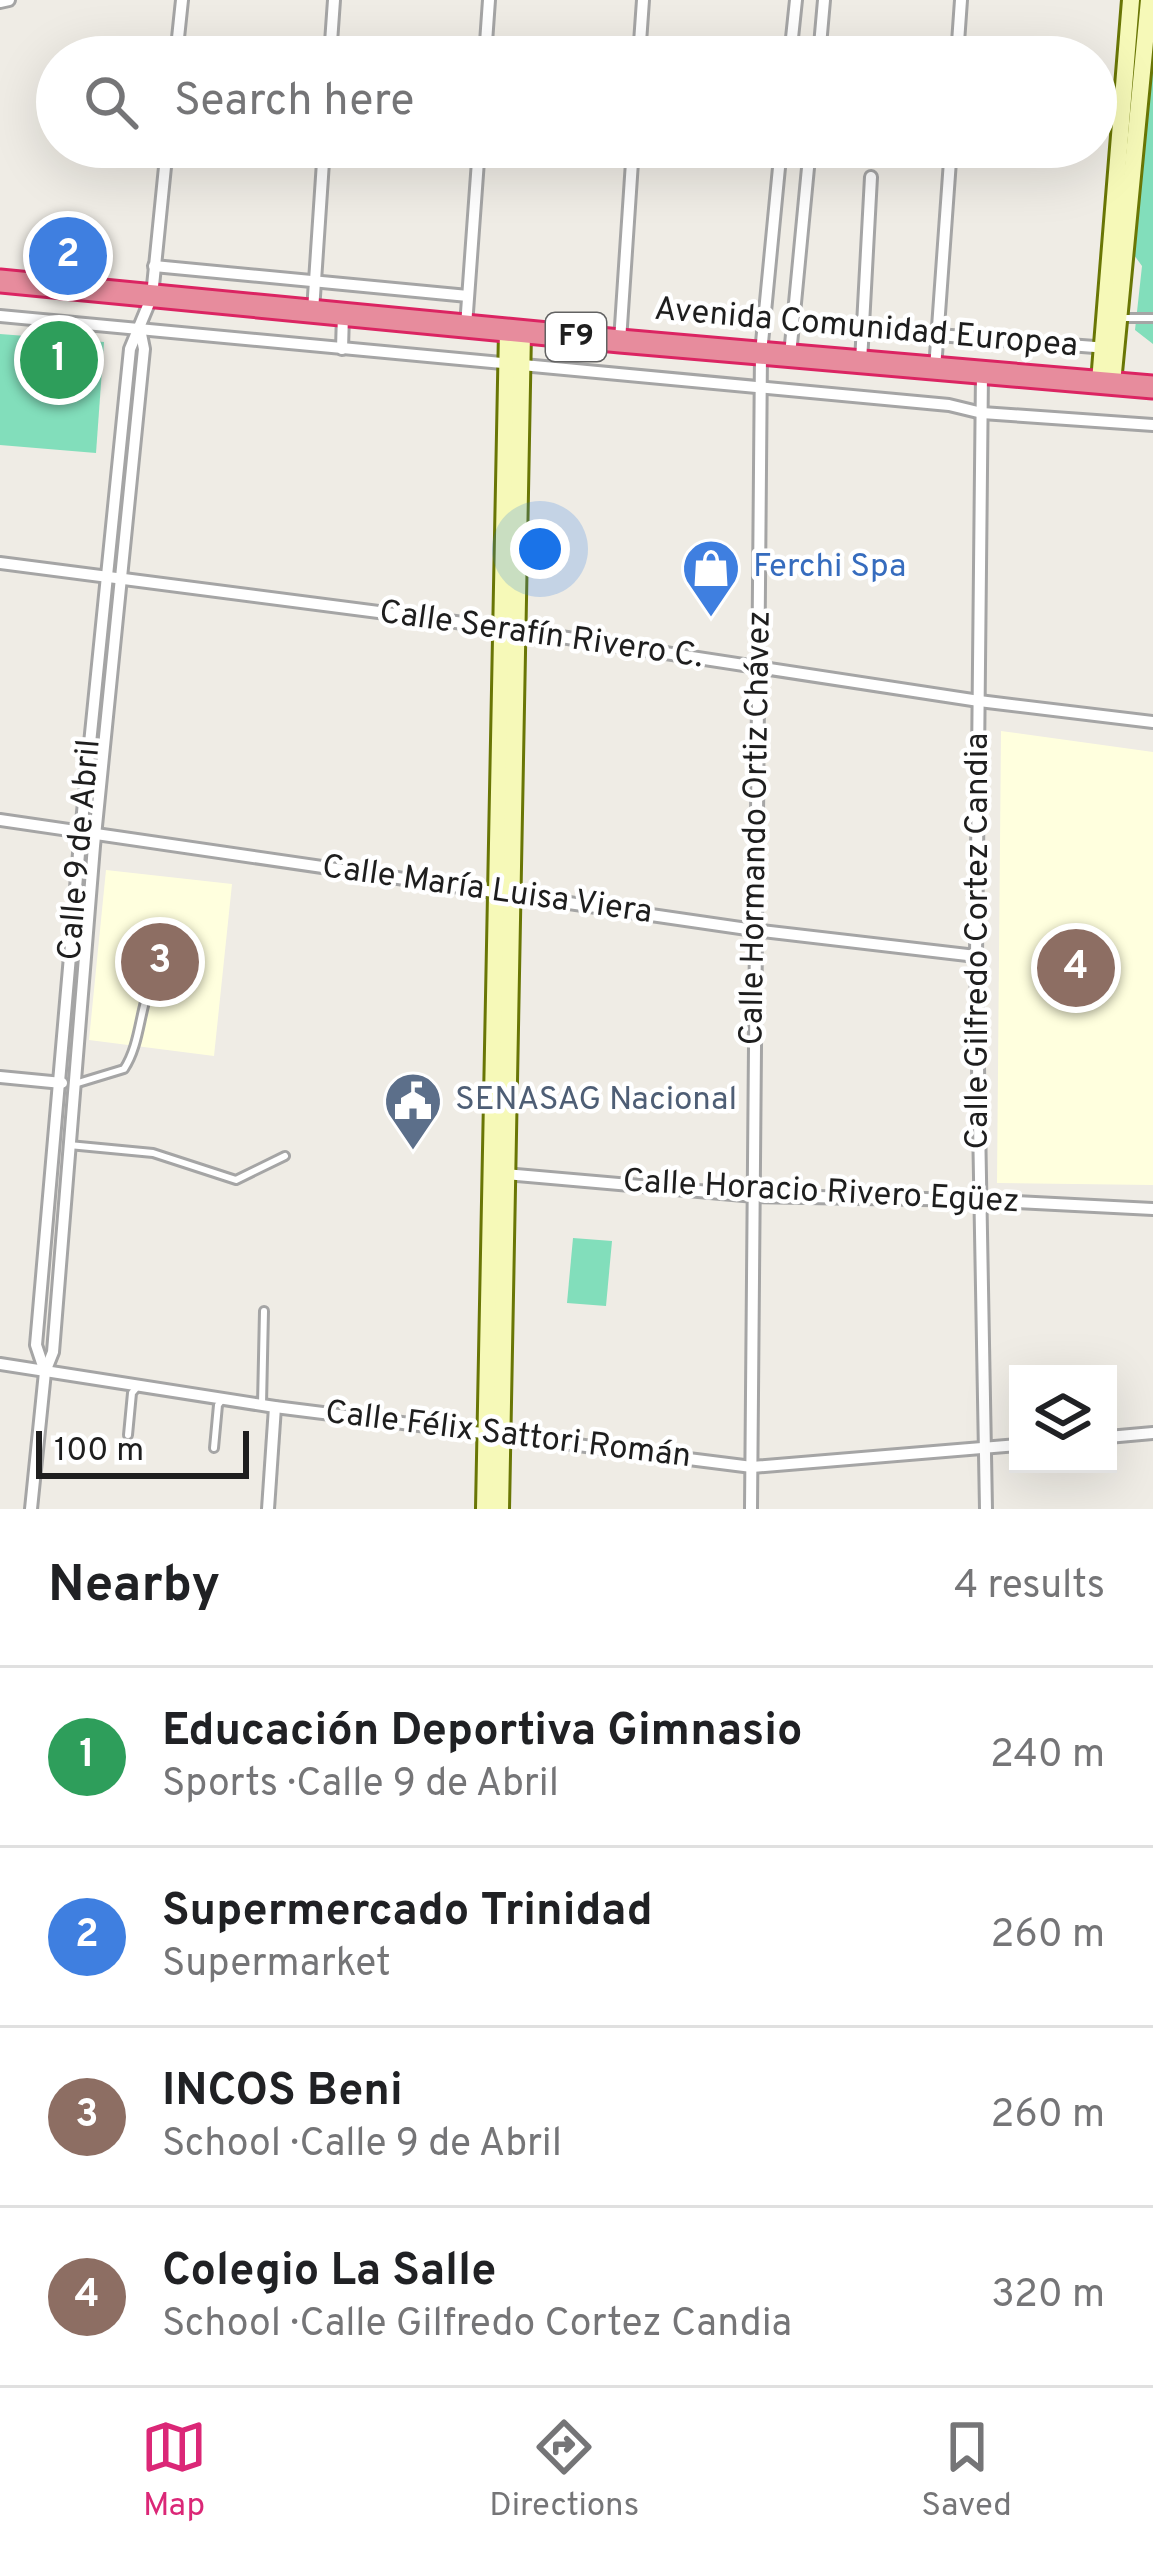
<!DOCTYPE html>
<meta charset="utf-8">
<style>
body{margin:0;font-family:Overpass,sans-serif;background:#f6f6f6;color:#202124}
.controls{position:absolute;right:36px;bottom:36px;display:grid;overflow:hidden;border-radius:0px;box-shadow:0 12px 48px #0002}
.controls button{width:108px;height:108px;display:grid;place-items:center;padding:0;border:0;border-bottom:3px solid #e0e0e0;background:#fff;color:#202124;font:60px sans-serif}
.scale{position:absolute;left:36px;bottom:30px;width:213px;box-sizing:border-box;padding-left:12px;border:6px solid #1e1e1e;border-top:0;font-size:33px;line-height:42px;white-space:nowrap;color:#1e1e1e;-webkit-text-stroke:9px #fff;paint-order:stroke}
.you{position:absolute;left:540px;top:549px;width:42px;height:42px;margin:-30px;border:9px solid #fff;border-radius:50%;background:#1a73e8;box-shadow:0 0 0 18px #1a73e833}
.badge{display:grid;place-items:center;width:78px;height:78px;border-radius:50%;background:#db2777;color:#fff;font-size:39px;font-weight:700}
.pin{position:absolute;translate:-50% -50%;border:6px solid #fff;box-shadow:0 3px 12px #0006}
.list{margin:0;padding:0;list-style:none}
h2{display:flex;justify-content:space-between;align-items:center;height:156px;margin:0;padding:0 48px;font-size:51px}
h2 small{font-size:39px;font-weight:400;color:#757577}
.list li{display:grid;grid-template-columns:78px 1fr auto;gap:36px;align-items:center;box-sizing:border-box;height:180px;padding:0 48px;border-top:3px solid #e0e0e0}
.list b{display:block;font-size:45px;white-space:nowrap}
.list p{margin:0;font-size:39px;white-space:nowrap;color:#757577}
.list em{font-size:39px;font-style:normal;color:#757577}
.icon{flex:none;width:66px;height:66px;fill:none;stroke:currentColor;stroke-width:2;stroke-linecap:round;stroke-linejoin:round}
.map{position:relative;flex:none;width:1153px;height:1509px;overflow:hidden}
.search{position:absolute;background:#fff;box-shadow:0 12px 48px #0002;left:36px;right:36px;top:36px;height:132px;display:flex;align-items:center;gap:30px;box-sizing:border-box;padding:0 42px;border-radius:66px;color:#757577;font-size:45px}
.sheet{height:876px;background:#fff}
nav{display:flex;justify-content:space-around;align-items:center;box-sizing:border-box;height:168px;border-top:3px solid #e0e0e0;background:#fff;font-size:33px;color:#757577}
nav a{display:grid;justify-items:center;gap:6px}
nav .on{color:#db2777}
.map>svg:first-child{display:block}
</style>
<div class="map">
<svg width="1153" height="1509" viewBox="0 0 1153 1509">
<rect width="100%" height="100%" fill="#efece5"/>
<!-- education -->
<g fill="#ffffde">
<polygon points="1001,731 1153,752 1153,1185 997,1183"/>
<polygon points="106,870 232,884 214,1056 89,1040"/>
</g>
<!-- pitch -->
<g fill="#82debb">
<polygon points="1153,57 1153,344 1135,330 1142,266 1134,255"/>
<polygon points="0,334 104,342 96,453 0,445"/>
<polygon points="573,1238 612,1241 606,1306 567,1303"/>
</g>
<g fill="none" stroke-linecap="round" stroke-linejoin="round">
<defs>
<g id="lane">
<polyline points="1121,318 1153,318"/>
<path d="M78,1083l46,-14c20,-30 14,-75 37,-100"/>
<polyline points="69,1145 153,1153 236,1180 285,1156"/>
<polyline points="262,1404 264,1311"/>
<polyline points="128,1435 132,1393 137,1387"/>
<polyline points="214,1448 218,1405 222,1400"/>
</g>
<g id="street">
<polyline points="0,2 9,0"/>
<polyline points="176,57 182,0"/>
<polyline points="330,57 334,0"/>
<polyline points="485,57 489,0"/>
<polyline points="639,57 643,0"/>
<polyline points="790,57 796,0"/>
<polyline points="819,57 824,0"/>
<polyline points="957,57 961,0"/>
<polyline points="154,266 468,296"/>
<polyline points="313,311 324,147"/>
<polyline points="0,316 949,405 982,413 1153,425"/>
<polyline points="466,326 479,147"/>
<polyline points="938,335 1108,348"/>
<polyline points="620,341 633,147"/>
<polyline points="342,349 343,314"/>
<polyline points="790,355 810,147"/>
<polyline points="861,362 871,177"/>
<polyline points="935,369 951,147"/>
<polyline points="982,373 976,956 986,1509"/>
<polyline points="0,563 502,628 979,701 1153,722"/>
<polyline points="0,820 754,930 976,956"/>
<polyline points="0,1077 62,1083"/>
<polyline points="505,1174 755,1196 978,1200 1153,1209"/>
<polyline points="0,1364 275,1407 752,1467 1018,1445"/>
<polyline points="45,1372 36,1345 80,842 130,349 152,296 167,147"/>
<polyline points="1108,1437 1153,1433"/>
<polyline points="31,1509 45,1372 53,1352 94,846 144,349 140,329"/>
<polyline points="268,1509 275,1407"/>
<polyline points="751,1509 761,353 781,147"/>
</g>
<g id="secondary">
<polyline points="1100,382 1131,0"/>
<polyline points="1112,383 1149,0"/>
<polyline points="485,1509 508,331"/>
<polyline points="500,1509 522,332"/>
</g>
<polyline id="highway" points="0,281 620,341 1153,387"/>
</defs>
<!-- lane casing -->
<use href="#lane" stroke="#a5a5a5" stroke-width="12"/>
<!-- street casing -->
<use href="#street" stroke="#a5a5a5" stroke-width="16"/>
<!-- secondary casing -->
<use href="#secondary" stroke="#697605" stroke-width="22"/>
<!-- highway casing -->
<use href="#highway" stroke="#db2462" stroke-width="27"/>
<!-- lane -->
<use href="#lane" stroke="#fff" stroke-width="6"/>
<!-- street -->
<use href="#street" stroke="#fff" stroke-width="10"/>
<!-- secondary -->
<use href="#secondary" stroke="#f6f9b8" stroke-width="16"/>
<!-- highway -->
<use href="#highway" stroke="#e78c9d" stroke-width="21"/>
</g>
<!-- icons -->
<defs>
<symbol id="shop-pin" viewBox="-11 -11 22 30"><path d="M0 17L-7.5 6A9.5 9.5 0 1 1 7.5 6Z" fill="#3f7fe0" stroke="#fff"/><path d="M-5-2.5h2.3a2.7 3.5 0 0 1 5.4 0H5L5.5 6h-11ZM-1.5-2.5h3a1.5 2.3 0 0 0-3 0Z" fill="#fff"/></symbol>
<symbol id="civic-pin" viewBox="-11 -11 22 30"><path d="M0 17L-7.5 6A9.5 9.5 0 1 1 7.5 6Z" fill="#5c6f8a" stroke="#fff"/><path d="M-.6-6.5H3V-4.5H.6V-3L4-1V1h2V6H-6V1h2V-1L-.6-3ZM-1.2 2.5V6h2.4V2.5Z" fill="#fff"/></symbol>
</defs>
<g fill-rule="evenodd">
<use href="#shop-pin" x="678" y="535" width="66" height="90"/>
<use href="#civic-pin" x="380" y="1068" width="66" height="90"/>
</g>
<g text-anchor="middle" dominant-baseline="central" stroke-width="9" stroke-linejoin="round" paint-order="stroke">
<!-- shield labels -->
<rect fill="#fff" stroke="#626262" stroke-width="3" x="546" y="313" width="60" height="48" rx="9"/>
<g font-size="30" font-weight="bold" fill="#1e1e1e">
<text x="576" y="337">F9</text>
</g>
<!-- street labels -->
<g font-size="33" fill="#1e1e1e" stroke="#fff">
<text transform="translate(866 329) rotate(5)">Avenida Comunidad Europea</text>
<text transform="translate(541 636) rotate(8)">Calle Serafín Rivero C.</text>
<text transform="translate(757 828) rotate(-89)">Calle Hormando Ortiz Chávez</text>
<text transform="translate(81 850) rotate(-85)">Calle 9 de Abril</text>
<text transform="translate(487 891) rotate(8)">Calle María Luisa Viera</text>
<text transform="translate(979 941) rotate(-90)">Calle Gilfredo Cortez Candia</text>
<text transform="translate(821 1193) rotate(3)">Calle Horacio Rivero Egüez</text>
<text transform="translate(508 1436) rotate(7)">Calle Félix Sattori Román</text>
</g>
<!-- shop labels -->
<g font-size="33" fill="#366cbe" stroke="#fff" text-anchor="start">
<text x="753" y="568">Ferchi Spa</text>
</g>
<!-- service labels -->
<g font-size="33" fill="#4e5e75" stroke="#fff" text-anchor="start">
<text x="455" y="1101">SENASAG Nacional</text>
</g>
</g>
</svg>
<div class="controls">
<button><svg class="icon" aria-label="layers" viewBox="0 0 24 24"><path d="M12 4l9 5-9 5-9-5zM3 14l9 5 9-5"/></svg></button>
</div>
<div class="scale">100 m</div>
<div class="you"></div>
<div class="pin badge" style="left:59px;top:360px;background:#2e9e5b">1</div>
<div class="pin badge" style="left:68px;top:256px;background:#3f7fe0">2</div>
<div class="pin badge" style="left:160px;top:962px;background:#8d6e63">3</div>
<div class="pin badge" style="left:1076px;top:968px;background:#8d6e63">4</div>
<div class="search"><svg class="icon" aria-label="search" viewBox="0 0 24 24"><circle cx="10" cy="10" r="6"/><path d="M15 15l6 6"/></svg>Search here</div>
</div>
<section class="sheet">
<h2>Nearby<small>4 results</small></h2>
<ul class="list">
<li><span class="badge" style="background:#2e9e5b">1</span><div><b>Educación Deportiva Gimnasio</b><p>Sports · Calle 9 de Abril</p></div><em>240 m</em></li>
<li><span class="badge" style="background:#3f7fe0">2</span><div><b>Supermercado Trinidad</b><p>Supermarket</p></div><em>260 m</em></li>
<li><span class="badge" style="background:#8d6e63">3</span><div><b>INCOS Beni</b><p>School · Calle 9 de Abril</p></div><em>260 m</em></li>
<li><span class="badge" style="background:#8d6e63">4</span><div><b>Colegio La Salle</b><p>School · Calle Gilfredo Cortez Candia</p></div><em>320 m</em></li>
</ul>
</section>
<nav>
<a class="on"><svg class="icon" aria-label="map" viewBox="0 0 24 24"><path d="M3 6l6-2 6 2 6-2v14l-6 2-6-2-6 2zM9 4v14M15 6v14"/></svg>Map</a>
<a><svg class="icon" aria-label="directions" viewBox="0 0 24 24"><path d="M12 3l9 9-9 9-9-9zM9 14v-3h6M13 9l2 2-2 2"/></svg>Directions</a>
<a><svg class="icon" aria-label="saved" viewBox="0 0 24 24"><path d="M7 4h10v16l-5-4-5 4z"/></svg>Saved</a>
</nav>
